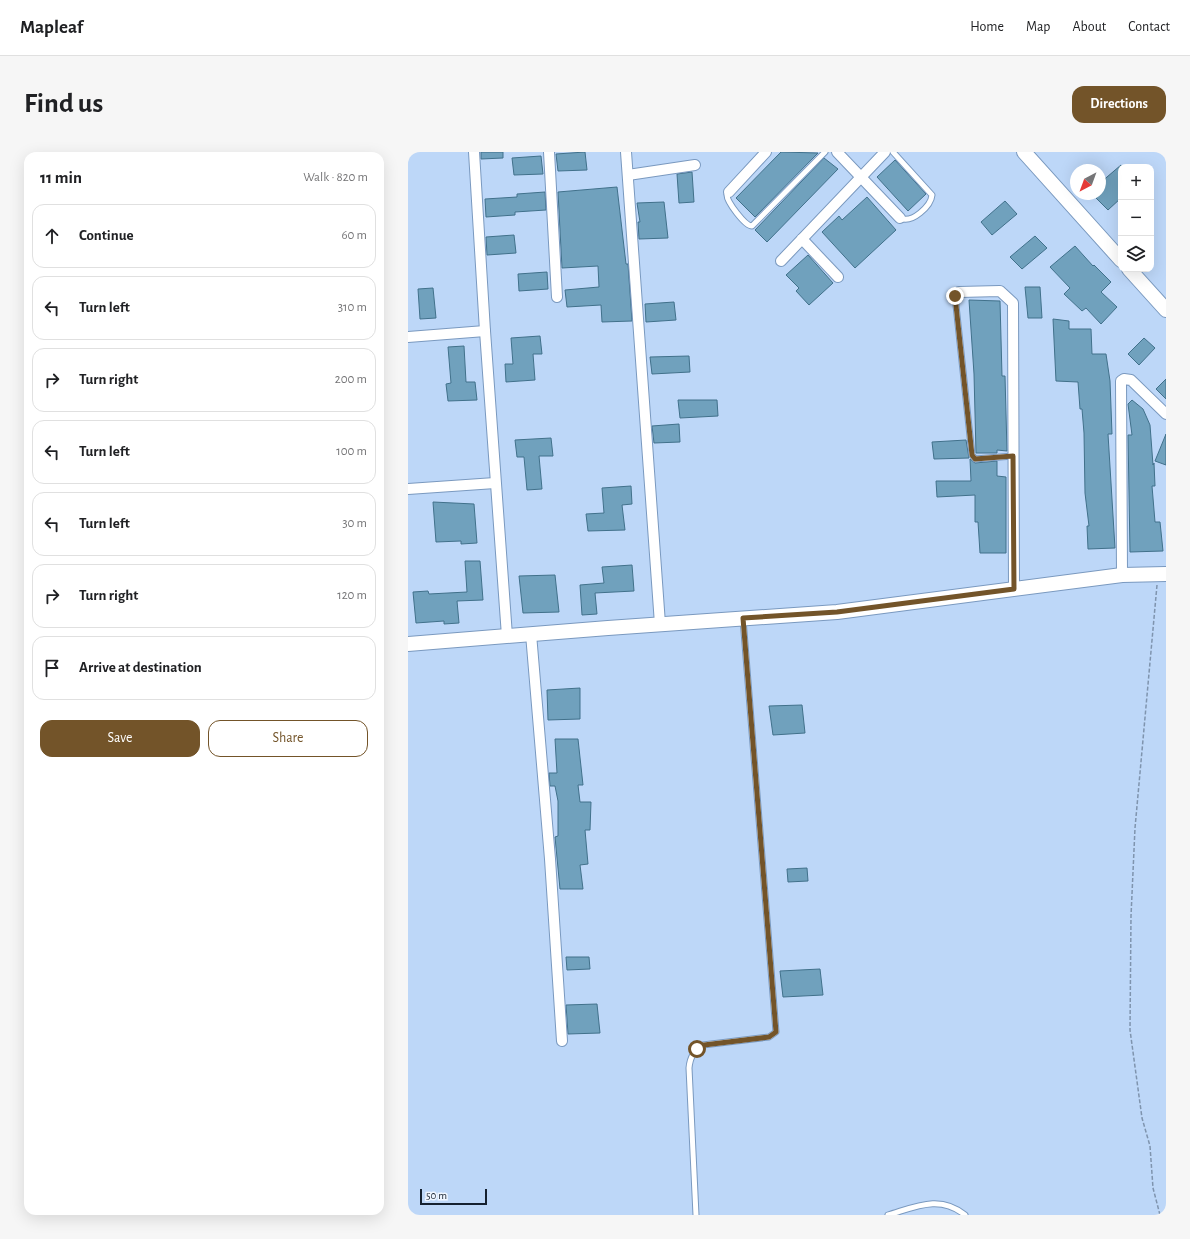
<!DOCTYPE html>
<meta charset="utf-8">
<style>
body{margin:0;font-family:"Alegreya Sans",sans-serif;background:#f6f6f6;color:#202124}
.controls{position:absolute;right:12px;top:12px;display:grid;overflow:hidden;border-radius:8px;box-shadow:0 4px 16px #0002}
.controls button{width:36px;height:36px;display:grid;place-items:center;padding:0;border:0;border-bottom:1px solid #e0e0e0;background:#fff;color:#202124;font:20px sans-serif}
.compass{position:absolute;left:662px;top:12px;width:36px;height:36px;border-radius:50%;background:#fff;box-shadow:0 4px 16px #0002;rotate:221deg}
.scale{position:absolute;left:12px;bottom:10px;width:67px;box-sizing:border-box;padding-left:4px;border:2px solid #152130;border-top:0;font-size:11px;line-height:14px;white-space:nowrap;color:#152130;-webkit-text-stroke:3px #f0f6ff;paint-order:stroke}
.stop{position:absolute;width:12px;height:12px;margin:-9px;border:3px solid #735429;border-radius:50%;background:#fff}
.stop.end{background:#735429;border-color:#fff;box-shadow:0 1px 4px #0008}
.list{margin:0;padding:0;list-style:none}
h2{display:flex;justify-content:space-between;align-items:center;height:52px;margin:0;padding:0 16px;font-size:17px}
h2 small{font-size:13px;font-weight:400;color:#757577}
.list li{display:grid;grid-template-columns:26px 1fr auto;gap:12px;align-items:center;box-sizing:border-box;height:64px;margin:0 8px 8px;padding:0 8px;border:1px solid #e0e0e0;border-radius:12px}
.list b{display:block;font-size:15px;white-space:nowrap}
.list em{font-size:13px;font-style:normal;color:#757577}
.actions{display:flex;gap:8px;padding:12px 16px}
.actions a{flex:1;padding:9px 0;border:1px solid #735429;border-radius:12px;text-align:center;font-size:14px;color:#735429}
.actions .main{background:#735429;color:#fff}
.icon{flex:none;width:22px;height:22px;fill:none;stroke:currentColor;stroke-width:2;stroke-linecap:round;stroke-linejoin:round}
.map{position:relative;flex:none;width:758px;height:1063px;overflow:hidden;border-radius:12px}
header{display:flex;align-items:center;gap:24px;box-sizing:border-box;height:56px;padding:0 20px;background:#fff;border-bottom:1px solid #e0e0e0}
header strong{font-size:19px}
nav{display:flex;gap:22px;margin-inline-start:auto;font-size:14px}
.intro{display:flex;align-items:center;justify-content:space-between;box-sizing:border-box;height:96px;padding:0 24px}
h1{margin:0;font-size:28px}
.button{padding:10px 18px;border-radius:12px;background:#735429;color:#fff;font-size:14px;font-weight:700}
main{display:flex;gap:24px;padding:0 24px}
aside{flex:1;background:#fff;border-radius:12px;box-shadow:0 4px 16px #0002}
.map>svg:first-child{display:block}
</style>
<header>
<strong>Mapleaf</strong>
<nav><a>Home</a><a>Map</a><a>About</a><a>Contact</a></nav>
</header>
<div class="intro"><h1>Find us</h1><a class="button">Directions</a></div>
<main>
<aside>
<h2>11 min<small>Walk · 820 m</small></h2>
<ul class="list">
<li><svg class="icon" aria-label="ahead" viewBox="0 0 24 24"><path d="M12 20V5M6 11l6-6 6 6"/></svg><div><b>Continue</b></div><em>60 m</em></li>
<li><svg class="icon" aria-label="left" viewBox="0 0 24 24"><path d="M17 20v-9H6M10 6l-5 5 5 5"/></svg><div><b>Turn left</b></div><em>310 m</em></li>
<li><svg class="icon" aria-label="right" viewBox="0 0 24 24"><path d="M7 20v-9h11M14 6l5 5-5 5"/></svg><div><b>Turn right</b></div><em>200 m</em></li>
<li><svg class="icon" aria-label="left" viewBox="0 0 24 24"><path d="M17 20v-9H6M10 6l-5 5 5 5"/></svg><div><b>Turn left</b></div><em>100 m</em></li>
<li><svg class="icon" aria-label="left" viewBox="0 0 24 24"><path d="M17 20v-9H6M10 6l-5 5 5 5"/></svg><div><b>Turn left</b></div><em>30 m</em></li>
<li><svg class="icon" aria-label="right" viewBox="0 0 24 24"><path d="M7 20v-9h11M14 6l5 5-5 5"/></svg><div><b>Turn right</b></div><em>120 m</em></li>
<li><svg class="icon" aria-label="arrive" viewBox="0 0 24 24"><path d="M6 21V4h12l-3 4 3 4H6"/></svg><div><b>Arrive at destination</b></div></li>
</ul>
<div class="actions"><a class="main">Save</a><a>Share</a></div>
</aside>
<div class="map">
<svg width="758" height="1063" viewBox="0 0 758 1063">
<rect width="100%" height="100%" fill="#bdd7f8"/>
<!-- building -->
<g fill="#70a1bd" stroke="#41718b">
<polygon points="73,0 95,0 95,6 73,7"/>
<polygon points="177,0 179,18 150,19 148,2"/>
<polygon points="373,0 410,1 347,65 328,46"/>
<polygon points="133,4 135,22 106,23 104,6"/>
<polygon points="416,6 430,17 359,90 347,78"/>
<polygon points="487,8 518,42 500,59 469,25"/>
<polygon points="713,13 713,46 700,58 684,42 692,42 692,31"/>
<polygon points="284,20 286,50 271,51 269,22"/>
<polygon points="209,35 218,112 220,112 224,169 194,170 193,153 159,155 157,138 191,135 190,114 154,116 150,40"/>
<polygon points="137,40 138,58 107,60 107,63 78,65 77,47 109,45 109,42"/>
<polygon points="459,45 488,78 447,116 414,80 431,64 434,68"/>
<polygon points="597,49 609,62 584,83 573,70"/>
<polygon points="256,50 260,86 231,87 230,70 232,70 229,51"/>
<polygon points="106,83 108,101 79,103 78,85"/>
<polygon points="627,84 639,96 614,117 602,105"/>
<polygon points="667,94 685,114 686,113 703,130 693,140 709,155 693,172 678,156 674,159 656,142 662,136 642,115"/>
<polygon points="400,103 425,131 401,153 388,139 391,136 378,123"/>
<polygon points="139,120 140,137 111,139 110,122"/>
<polygon points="617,135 632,135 634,166 620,166"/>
<polygon points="25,136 28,166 12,167 10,137"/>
<polygon points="561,148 592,149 594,224 597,224 599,299 589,298 589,301 568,301 566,222"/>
<polygon points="266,150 268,168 238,170 237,152"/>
<polygon points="645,167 661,169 661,177 683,177 684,202 698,202 702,229 704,282 700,282 707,396 680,397 679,374 681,374 677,341 676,281 674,257 672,257 670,230 648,229"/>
<polygon points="132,184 134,202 125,202 127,228 98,230 97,212 105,212 103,186"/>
<polygon points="736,186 747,196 731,213 720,202"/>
<polygon points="56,194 58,230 67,230 69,248 40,249 38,232 43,231 40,195"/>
<polygon points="281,204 282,220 244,222 242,205"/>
<polygon points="758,227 758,247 748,237"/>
<polygon points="270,248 309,248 310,264 272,266"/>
<polygon points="724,248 735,257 742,273 745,313 746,311 747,334 744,334 747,370 752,370 755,399 722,400 720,283 724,283 720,252"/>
<polygon points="271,272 272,290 246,291 244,274"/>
<polygon points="758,282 758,313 747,309"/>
<polygon points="143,286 145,304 131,304 134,337 119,338 116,305 109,305 107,288"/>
<polygon points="558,288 561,306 526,307 524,290"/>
<polygon points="562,307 567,311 589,309 589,324 598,325 598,401 572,401 570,370 567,370 567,343 529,345 528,329 563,329"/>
<polygon points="223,334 224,352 214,353 217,378 180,379 178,362 196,361 194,336"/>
<polygon points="25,350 66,352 69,391 53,392 53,389 28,390"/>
<polygon points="57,409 72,409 75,448 49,449 51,471 36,472 36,469 8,471 5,440 20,439 21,442 59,440"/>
<polygon points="224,413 226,439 187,441 189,462 174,463 172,433 196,431 194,415"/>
<polygon points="147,423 151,460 115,461 111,424"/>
<polygon points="172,536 172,567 140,568 139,538"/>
<polygon points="394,553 397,581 365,583 361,554"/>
<polygon points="147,587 170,587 175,633 170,633 172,650 183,650 182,678 177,678 180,712 172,713 175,737 152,737 147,685 150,684 150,649 147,634 142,634 141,621 149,621"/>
<polygon points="399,716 400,729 380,730 379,717"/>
<polygon points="158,805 181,805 182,817 159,818"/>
<polygon points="412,817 415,843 375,845 372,819"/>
<polygon points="189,852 192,881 160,882 158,853"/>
</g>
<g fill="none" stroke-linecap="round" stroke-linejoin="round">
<defs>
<g id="lane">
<path d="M485,0l39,43c-1,11 -20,29 -32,23"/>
<path d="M321,40l-2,3c0,7 18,31 25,31l73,-74"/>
<polyline points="549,142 547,144 564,303 567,307 605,304"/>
<path d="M288,1063l-7,-147c1,-11 5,-17 14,-23l66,-8 7,-5 -33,-413"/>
<path d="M480,1063c27,-8 52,-21 77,0"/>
</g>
<g id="street">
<polyline points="66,0 77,179 99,484"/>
<polyline points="141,0 149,145"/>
<polyline points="218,0 252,472"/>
<polyline points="429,0 492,66"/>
<polyline points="220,23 287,13"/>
<polyline points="321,40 358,0"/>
<polyline points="394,87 430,125"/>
<polyline points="373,109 477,0"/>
<polyline points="549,142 551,140 592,139 605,151 606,437"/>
<polyline points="0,185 77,179"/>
<polyline points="0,337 87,331"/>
<polyline points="714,423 713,229 716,227 723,228 758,262"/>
<polyline points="123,482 142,707 154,889"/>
</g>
<g id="secondary">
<polyline points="616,0 713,108"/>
<polyline points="721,117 758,158"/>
<polyline points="0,492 200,476 429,460 714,423 758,422"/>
</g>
</defs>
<!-- lane casing -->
<use href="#lane" stroke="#7a99bf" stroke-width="7"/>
<!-- street casing -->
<use href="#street" stroke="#7a99bf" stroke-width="12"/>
<!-- secondary casing -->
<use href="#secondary" stroke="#7a99bf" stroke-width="16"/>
<!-- path -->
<polyline stroke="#7f94ae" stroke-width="1.5" stroke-dasharray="4 2" stroke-linecap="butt" points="749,433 727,676 723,764 722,878 734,966 742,994 745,1036 752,1063"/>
<!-- lane -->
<use href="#lane" stroke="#fff" stroke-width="5"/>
<!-- street -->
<use href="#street" stroke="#fff" stroke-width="10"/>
<!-- secondary -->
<use href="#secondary" stroke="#fff" stroke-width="14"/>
</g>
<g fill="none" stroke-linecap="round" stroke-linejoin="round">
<!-- route -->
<polyline stroke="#735429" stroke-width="5" points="289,897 296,893 361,885 368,880 335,466 429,460 606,437 605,304 567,307 564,303 547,144"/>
</g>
</svg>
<div class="controls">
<button>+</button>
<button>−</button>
<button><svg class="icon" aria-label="layers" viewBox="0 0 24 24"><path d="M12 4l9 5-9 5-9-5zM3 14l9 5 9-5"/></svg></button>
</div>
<svg class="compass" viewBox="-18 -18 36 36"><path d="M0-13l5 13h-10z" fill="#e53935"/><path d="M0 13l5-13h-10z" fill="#757577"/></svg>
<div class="scale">50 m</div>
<div class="stop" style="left:289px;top:897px"></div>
<div class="stop end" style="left:547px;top:144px"></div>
</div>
</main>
